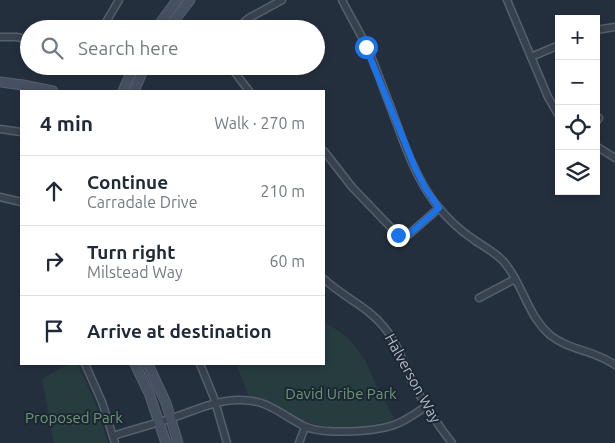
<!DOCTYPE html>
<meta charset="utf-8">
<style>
body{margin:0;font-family:Ubuntu,sans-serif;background:#f6f6f7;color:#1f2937}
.controls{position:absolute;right:15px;top:15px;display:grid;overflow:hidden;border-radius:0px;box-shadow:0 2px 8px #0003}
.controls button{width:45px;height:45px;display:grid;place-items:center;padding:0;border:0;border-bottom:1px solid #e0e1e3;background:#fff;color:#1f2937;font:25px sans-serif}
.stop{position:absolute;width:15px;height:15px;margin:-11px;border:4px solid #1a73e8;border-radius:50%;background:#fff}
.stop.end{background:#1a73e8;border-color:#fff;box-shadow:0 1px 5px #0008}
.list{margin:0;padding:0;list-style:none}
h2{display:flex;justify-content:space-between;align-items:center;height:65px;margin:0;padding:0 20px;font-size:21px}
h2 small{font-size:16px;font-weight:400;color:#747a83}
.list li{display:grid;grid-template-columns:32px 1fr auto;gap:15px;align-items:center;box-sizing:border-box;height:70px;padding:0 20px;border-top:1px solid #e0e1e3}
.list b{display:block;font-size:19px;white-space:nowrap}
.list p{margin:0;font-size:16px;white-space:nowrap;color:#747a83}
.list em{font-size:16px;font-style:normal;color:#747a83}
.icon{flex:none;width:28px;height:28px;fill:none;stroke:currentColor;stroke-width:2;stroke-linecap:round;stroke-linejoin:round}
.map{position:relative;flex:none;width:615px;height:443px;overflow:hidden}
.search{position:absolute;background:#fff;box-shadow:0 2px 8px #0003;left:20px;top:20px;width:305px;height:55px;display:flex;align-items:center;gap:12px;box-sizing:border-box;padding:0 18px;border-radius:28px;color:#747a83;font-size:19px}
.panel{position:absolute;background:#fff;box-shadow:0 2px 8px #0003;left:20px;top:90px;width:305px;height:275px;border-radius:0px}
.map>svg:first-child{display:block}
</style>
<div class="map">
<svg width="615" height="443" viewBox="0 0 615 443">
<rect width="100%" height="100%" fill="#242f3e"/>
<!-- green -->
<g fill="#263c3f">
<path d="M324,321l24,17 10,12 8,12 13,29 16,29c-26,7 -68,12 -93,0 -7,-3 -13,-8 -20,-12 -10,-7 -21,-9 -33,-12l-13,-32h88z"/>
<polygon points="71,364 78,364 96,405 108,443 54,443 42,379 60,368"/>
</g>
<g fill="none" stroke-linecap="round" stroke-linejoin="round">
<defs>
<g id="street">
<path d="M342,0c8,16 17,31 25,47 8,18 15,38 22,56 13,34 24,71 46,100 11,14 24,27 38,36 11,8 22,13 31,23 19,22 23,53 46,73 20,16 45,15 65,30"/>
<polyline points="507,0 548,97 559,116"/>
<polyline points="174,20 185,29"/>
<polyline points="102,29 119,0"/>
<polyline points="236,29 249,18 282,0"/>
<polyline points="596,30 615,27"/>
<polyline points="0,37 16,37 29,39"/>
<polyline points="531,57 559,45"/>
<polyline points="230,66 249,91"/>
<polyline points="596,122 599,118"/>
<polyline points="0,129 21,132"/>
<polyline points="596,146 615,158"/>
<polyline points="324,151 352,187 398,235 402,237 407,236 439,208"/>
<polyline points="0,197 21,202"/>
<path d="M324,279c19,18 43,27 60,48 13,15 18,33 26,51 12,22 26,45 42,65"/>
<polyline points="479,298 515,279"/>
<polyline points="85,364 102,402 115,443"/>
<polyline points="200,364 214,398 227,443"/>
<path d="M113,436c21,-7 42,-12 62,-19 21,-7 44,-18 66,-17 28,0 40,15 63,26 19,9 70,6 90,-1 12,-4 22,-12 33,-19"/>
<polyline points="299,443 305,427"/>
</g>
<g id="secondary">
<polyline points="156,29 177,0"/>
<polyline points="168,29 190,0"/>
<polyline points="0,82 23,85 53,91"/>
<polyline points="123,91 134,66"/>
<polyline points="134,91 145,66"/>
<polyline points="135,364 149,393 166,443"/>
<polyline points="148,364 166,403 178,443"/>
</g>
</defs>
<!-- street casing -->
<use href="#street" stroke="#565f6c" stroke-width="9"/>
<!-- secondary casing -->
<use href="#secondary" stroke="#565f6c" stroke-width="11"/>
<!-- street -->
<use href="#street" stroke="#38414e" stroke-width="6"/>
<!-- secondary -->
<use href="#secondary" stroke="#465061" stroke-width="9"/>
</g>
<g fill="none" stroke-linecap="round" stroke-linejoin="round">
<!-- route -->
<polyline stroke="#1a73e8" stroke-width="6" points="366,47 415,168 425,188 439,208 407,236 402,237 398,235"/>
</g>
<g text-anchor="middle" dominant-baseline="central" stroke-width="4" stroke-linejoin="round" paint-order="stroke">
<!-- street labels -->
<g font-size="15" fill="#b4bcc9" stroke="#1d2633">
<text transform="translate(413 378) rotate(61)">Halverson Way</text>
</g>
<!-- park labels -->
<g font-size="15" fill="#6b9a76" stroke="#1d2633">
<text x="341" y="393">David Uribe Park</text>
<text x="74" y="417">Proposed Park</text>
</g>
</g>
</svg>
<div class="controls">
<button>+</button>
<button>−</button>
<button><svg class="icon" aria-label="locate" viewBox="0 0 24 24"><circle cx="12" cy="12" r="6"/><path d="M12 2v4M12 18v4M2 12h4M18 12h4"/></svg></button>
<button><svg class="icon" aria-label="layers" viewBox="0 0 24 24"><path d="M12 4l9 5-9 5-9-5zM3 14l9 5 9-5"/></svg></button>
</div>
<div class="stop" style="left:366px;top:47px"></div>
<div class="stop end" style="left:398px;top:235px"></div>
<div class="search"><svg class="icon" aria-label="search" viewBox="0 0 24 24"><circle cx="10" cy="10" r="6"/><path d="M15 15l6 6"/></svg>Search here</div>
<section class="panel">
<h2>4 min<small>Walk · 270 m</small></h2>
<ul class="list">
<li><svg class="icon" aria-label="ahead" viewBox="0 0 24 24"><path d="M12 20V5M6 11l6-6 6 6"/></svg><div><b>Continue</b><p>Carradale Drive</p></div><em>210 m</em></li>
<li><svg class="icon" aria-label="right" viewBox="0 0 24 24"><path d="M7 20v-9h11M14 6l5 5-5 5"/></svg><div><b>Turn right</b><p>Milstead Way</p></div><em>60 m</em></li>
<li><svg class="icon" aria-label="arrive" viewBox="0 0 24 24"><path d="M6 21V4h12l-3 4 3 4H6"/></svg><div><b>Arrive at destination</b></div></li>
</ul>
</section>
</div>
